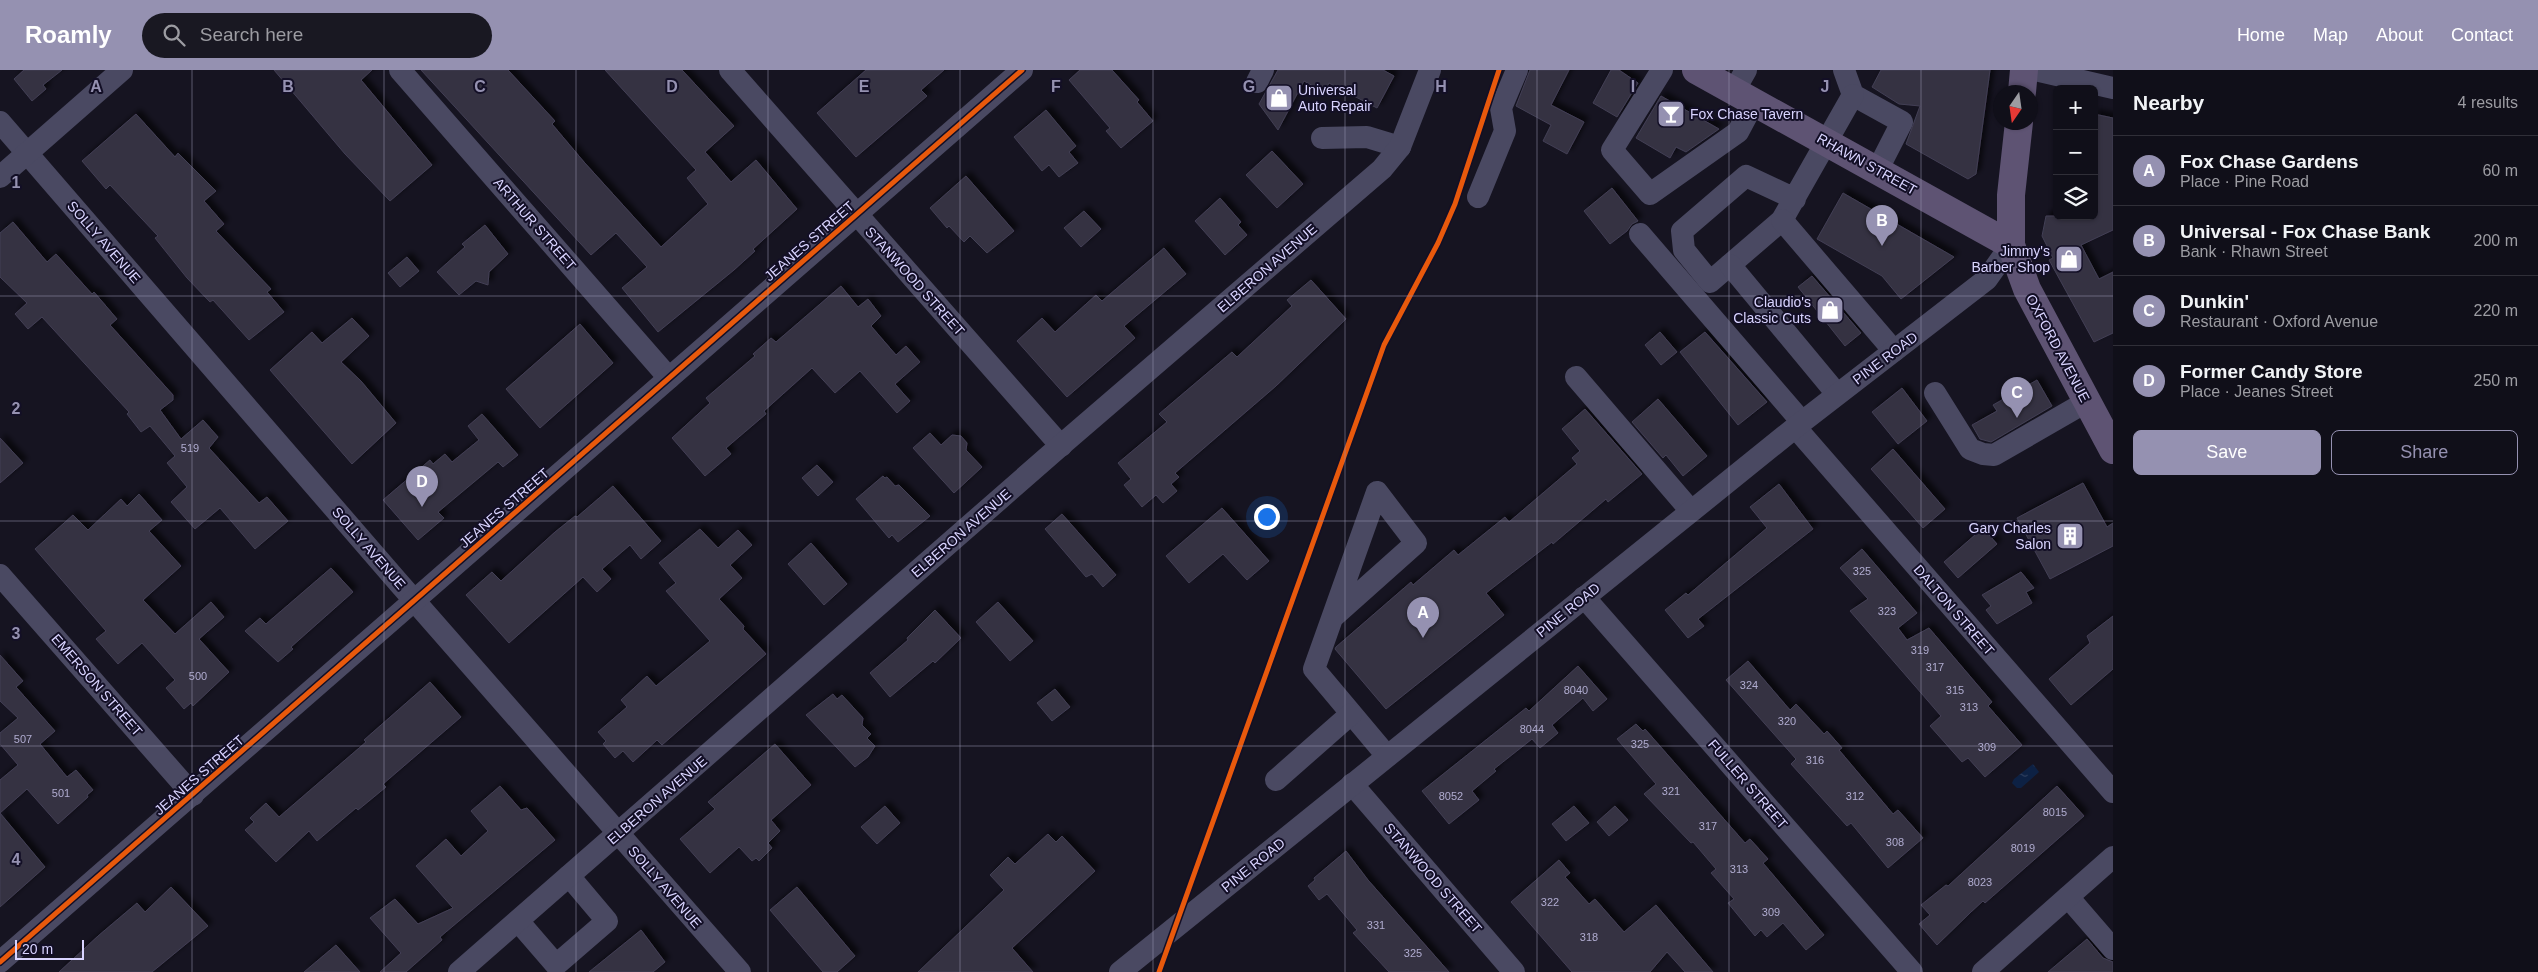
<!DOCTYPE html>
<meta charset="utf-8">
<style>
body{margin:0;font-family:Helvetica,sans-serif;background:#191822;color:#f1f3f6}
.controls{position:absolute;right:15px;top:15px;display:grid;overflow:hidden;border-radius:8px;box-shadow:0 1px 4px #0004}
.controls button{width:45px;height:45px;display:grid;place-items:center;padding:0;border:0;border-bottom:1px solid #302f38;background:#100f19;color:#f1f3f6;font:25px sans-serif}
.compass{position:absolute;left:1993px;top:15px;width:45px;height:45px;border-radius:50%;background:#100f19;box-shadow:0 1px 4px #0004;rotate:193deg}
.scale{position:absolute;left:15px;bottom:12px;width:69px;box-sizing:border-box;padding-left:5px;border:2px solid #d9d4ff;border-top:0;font-size:14px;line-height:18px;white-space:nowrap;color:#d9d4ff;-webkit-text-stroke:4px #130f26;paint-order:stroke}
.you{position:absolute;left:1266px;top:446px;width:18px;height:18px;margin:-12px;border:4px solid #fff;border-radius:50%;background:#1a73e8;box-shadow:0 0 0 8px #1a73e833}
.badge{display:grid;place-items:center;width:32px;height:32px;border-radius:50%;background:#9591b1;color:#fff;font-size:16px;font-weight:700}
.pin{position:absolute;translate:-50% -41px;filter:drop-shadow(0 1px 2px #0008)}
.pin::after{content:'';position:absolute;top:26px;width:18px;height:15px;background:inherit;clip-path:polygon(0 0,100% 0,50% 100%)}
.list{margin:0;padding:0;list-style:none}
h2{display:flex;justify-content:space-between;align-items:center;height:65px;margin:0;padding:0 20px;font-size:21px}
h2 small{font-size:16px;font-weight:400;color:#9c9ca2}
.list li{display:grid;grid-template-columns:32px 1fr auto;gap:15px;align-items:center;box-sizing:border-box;height:70px;padding:0 20px;border-top:1px solid #302f38}
.list b{display:block;font-size:19px;white-space:nowrap}
.list p{margin:0;font-size:16px;white-space:nowrap;color:#9c9ca2}
.list em{font-size:16px;font-style:normal;color:#9c9ca2}
.actions{display:flex;gap:10px;padding:15px 20px}
.actions a{flex:1;padding:11px 0;border:1px solid #9591b1;border-radius:8px;text-align:center;font-size:18px;color:#9591b1}
.actions .main{background:#9591b1;color:#fff}
.icon{flex:none;width:28px;height:28px;fill:none;stroke:currentColor;stroke-width:2;stroke-linecap:round;stroke-linejoin:round}
.map{position:relative;flex:none;width:2113px;height:902px;overflow:hidden}
header{display:flex;align-items:center;gap:30px;box-sizing:border-box;height:70px;padding:0 25px;background:#9591b1;color:#fff}
header strong{font-size:24px}
nav{display:flex;gap:28px;margin-inline-start:auto;font-size:18px}
.search{width:350px;height:45px;background:#191822;display:flex;align-items:center;gap:12px;box-sizing:border-box;padding:0 18px;border-radius:28px;color:#9c9ca2;font-size:19px}
main{display:flex}
aside{flex:1;background:#100f19}
.map>svg:first-child{display:block}
</style>
<header>
<strong>Roamly</strong>
<div class="search"><svg class="icon" aria-label="search" viewBox="0 0 24 24"><circle cx="10" cy="10" r="6"/><path d="M15 15l6 6"/></svg>Search here</div>
<nav><a>Home</a><a>Map</a><a>About</a><a>Contact</a></nav>
</header>
<main>
<div class="map">
<svg width="2113" height="902" viewBox="0 0 2113 902">
<defs>
<pattern id="water-ripples" width="26" height="14" patternUnits="userSpaceOnUse" patternTransform="scale(1.25)"><rect width="26" height="14" fill="#0d2144"/><path d="M2 4q2-2 4 0t4 0M15 11q2-2 4 0t4 0" fill="none" stroke="#304060"/></pattern>
<filter id="shadow"><feDropShadow dx="4.5" dy="-4.5" stdDeviation="2.5" flood-color="#0009"/></filter>
</defs>
<rect width="100%" height="100%" fill="#161421"/>
<!-- water -->
<polygon fill="url(#water-ripples)" points="2033,694 2039,702 2021,718 2017,718 2012,713 2014,709"/>
<!-- building -->
<g fill="#343243" stroke="#433f54" filter="url(#shadow)">
<polygon points="24,0 62,0 43,15 46,19 32,31 14,9"/>
<polygon points="274,0 372,0 361,10 432,95 390,131 345,84"/>
<polygon points="421,0 508,0 555,51 552,54 584,92 661,177 708,134 687,108 696,100 605,0 682,0 734,56 705,82 731,112 756,90 797,139 753,179 755,181 734,200 658,262 622,218 647,197 616,163 591,185"/>
<polygon points="866,0 944,0 921,20 927,26 856,87 817,43"/>
<polygon points="1080,0 1112,0 1139,30 1137,32 1153,51 1121,78 1106,61 1110,58 1069,10"/>
<polygon points="1278,0 1383,0 1394,6 1377,38 1329,13 1324,22 1304,11 1278,60 1259,34"/>
<polygon points="1530,0 1569,0 1551,35 1584,52 1567,84 1543,71 1551,55 1516,36"/>
<polygon points="1611,0 1619,0 1638,13 1617,47 1593,33"/>
<polygon points="1881,0 1990,0 1976,104 1968,109 1906,74 1920,36 1899,34 1872,17"/>
<polygon points="1661,26 1719,59 1686,82 1676,77 1670,88 1636,68"/>
<polygon points="1046,40 1076,76 1069,82 1078,93 1059,107 1049,95 1042,101 1014,67"/>
<polygon points="136,44 175,87 178,83 216,121 204,131 224,154 216,161 271,219 267,222 284,242 249,270 213,230 210,232 187,208 155,168 158,166 110,115 106,119 82,91"/>
<polygon points="2094,44 2113,48 2113,160 2081,175 2099,209 2113,202 2113,263 2094,272 2049,190 2053,188 2042,166 2046,146 2094,146"/>
<polygon points="1272,81 1303,114 1277,138 1246,105"/>
<polygon points="966,106 1014,161 987,183 970,166 964,172 949,156 947,158 930,138"/>
<polygon points="1612,118 1638,151 1632,154 1627,161 1610,174 1584,141"/>
<polygon points="1843,123 1954,187 1901,229 1882,206 1817,169"/>
<polygon points="1220,128 1241,152 1238,155 1247,165 1225,185 1195,151"/>
<polygon points="1084,141 1101,159 1081,177 1064,158"/>
<polygon points="13,152 47,192 56,184 92,224 94,222 117,249 110,255 173,325 173,330 160,340 181,369 203,350 218,367 209,378 259,433 267,427 288,451 255,479 220,438 195,459 171,432 187,417 167,393 175,386 150,356 141,362 127,344 129,342 42,247 28,259 15,244 27,233 0,207 0,163"/>
<polygon points="485,155 508,184 489,202 488,215 476,211 459,225 437,202 465,177 462,174"/>
<polygon points="1164,178 1186,204 1124,256 1135,268 1067,327 1017,271 1042,248 1055,262 1096,225 1102,231"/>
<polygon points="407,187 419,201 400,217 388,203"/>
<polygon points="1812,206 1861,263 1845,276 1798,217"/>
<polygon points="1311,210 1346,249 1276,316 1175,403 1179,407 1171,414 1177,421 1163,433 1156,425 1142,437 1124,415 1131,409 1118,393 1167,352 1159,344 1232,282 1237,287 1292,236 1287,230"/>
<polygon points="841,216 858,237 868,229 881,246 871,256 896,285 906,276 920,292 895,314 910,331 897,343 860,301 835,323 812,298 764,341 766,344 726,378 731,384 705,406 672,368 710,333 706,328 755,286 753,284 771,268 776,272"/>
<polygon points="352,248 369,266 341,292 361,311 396,353 352,394 270,300 312,262 322,273"/>
<polygon points="580,254 613,293 540,358 506,319"/>
<polygon points="1660,262 1677,282 1661,295 1645,275"/>
<polygon points="1705,262 1767,332 1738,355 1680,282"/>
<polygon points="2037,310 2052,336 1991,372 1980,369 1972,355 1997,341 1993,335"/>
<polygon points="1902,318 1927,351 1898,374 1872,342"/>
<polygon points="1658,329 1707,386 1683,406 1666,385 1663,388 1632,352"/>
<polygon points="1585,339 1642,404 1608,432 1606,429 1553,474 1552,472 1486,523 1504,545 1386,639 1335,579 1336,577 1411,512 1413,515 1454,480 1458,485 1505,447 1509,452 1577,394 1572,388 1580,381 1562,359"/>
<polygon points="482,344 518,385 503,397 498,392 438,442 444,448 418,470 383,430 430,390 433,394 445,384 452,392 479,370 468,356"/>
<polygon points="930,363 941,375 952,365 961,366 967,373 966,380 982,397 954,423 913,378"/>
<polygon points="0,368 23,393 0,413"/>
<polygon points="1893,379 1945,439 1923,458 1871,399"/>
<polygon points="817,395 833,412 818,426 802,408"/>
<polygon points="883,406 885,408 887,407 895,416 899,415 930,446 898,472 892,465 889,468 856,429"/>
<polygon points="2083,413 2107,457 2113,453 2113,476 2050,509 2017,448"/>
<polygon points="1779,414 1813,459 1698,549 1704,556 1688,568 1665,540 1686,523 1688,525 1767,458 1750,437"/>
<polygon points="613,416 661,471 641,489 630,475 602,499 611,509 597,522 583,507 509,573 466,525 492,502 501,511 555,462 575,446 577,447"/>
<polygon points="139,424 162,450 149,461 181,496 143,530 175,564 211,532 224,547 199,569 229,602 193,636 191,633 184,639 166,618 175,610 142,573 118,594 96,569 106,561 35,479 73,445 88,460 121,429 127,436"/>
<polygon points="1222,438 1269,491 1247,510 1223,484 1189,513 1166,486"/>
<polygon points="1062,444 1116,505 1103,517 1092,504 1086,507 1045,459"/>
<polygon points="1983,458 1997,474 1958,508 1944,492"/>
<polygon points="700,459 718,478 738,460 752,475 730,495 742,508 719,529 744,556 743,559 766,584 662,675 657,670 633,692 623,681 615,688 603,674 606,671 598,662 627,637 621,630 647,606 656,616 710,571 666,521 676,513 659,493"/>
<polygon points="811,473 847,514 824,535 788,494"/>
<polygon points="1862,479 1917,543 1898,558 1907,570 1929,558 1992,632 1988,636 2022,675 1985,707 1968,688 1962,692 1930,656 1941,646 1850,541 1868,529 1840,498"/>
<polygon points="331,498 353,522 291,577 293,579 278,592 245,561 260,548 266,554"/>
<polygon points="2021,502 2034,518 2026,522 2032,533 1997,554 1986,540 1991,536 1982,525"/>
<polygon points="998,532 1033,571 1010,591 976,552"/>
<polygon points="935,540 961,568 935,593 933,591 890,627 870,603 908,570 907,568"/>
<polygon points="2113,546 2113,599 2071,635 2049,609 2090,573 2087,566"/>
<polygon points="0,585 23,611 16,617 55,661 40,674 67,707 76,700 93,720 87,725 88,727 58,754 27,719 0,743 45,797 0,837 0,710 18,695 0,674 0,663 18,648 0,631"/>
<polygon points="1748,591 1790,640 1796,634 1824,664 1827,661 1842,678 1839,680 1893,744 1898,740 1923,768 1888,798 1851,753 1847,756 1791,694 1796,689 1726,610"/>
<polygon points="1578,596 1607,629 1593,641 1583,628 1552,655 1558,663 1540,678 1532,669 1494,699 1496,701 1472,721 1479,730 1449,754 1422,721 1526,638 1529,641"/>
<polygon points="430,612 461,647 383,714 386,717 358,740 356,738 317,771 309,761 276,792 245,760 254,752 250,748 266,733 279,747 366,672 364,670"/>
<polygon points="1055,619 1070,637 1052,651 1037,633"/>
<polygon points="833,624 837,629 842,625 863,648 862,655 871,664 867,668 875,676 868,687 855,697 806,645"/>
<polygon points="1636,654 1643,661 1645,659 1745,773 1750,769 1768,789 1763,793 1824,865 1806,880 1783,853 1767,867 1761,860 1755,866 1728,833 1734,829 1711,803 1716,799 1693,772 1691,773 1644,724 1656,714 1617,669"/>
<polygon points="775,674 811,715 771,750 780,761 768,773 772,778 759,791 756,788 752,791 739,777 710,803 680,769 715,739 708,732"/>
<polygon points="500,716 521,740 527,738 555,770 440,867 442,870 406,902 380,902 401,883 370,848 395,829 418,854 453,838 416,796 446,769 461,786 488,761 471,741"/>
<polygon points="2057,716 2084,746 1985,833 1983,831 1971,842 1937,875 1919,854 1930,845 1921,835 1946,815 1948,816"/>
<polygon points="885,736 900,753 877,774 861,757"/>
<polygon points="1574,736 1589,753 1566,771 1552,754"/>
<polygon points="1615,736 1628,750 1609,766 1597,752"/>
<polygon points="1048,764 1056,772 1062,766 1095,801 1012,878 1033,902 918,902 1004,820 990,805 1008,787 1015,794"/>
<polygon points="1346,781 1368,810 1449,902 1389,902 1353,863 1357,860 1327,824 1319,830 1308,816 1315,810 1314,808"/>
<polygon points="1559,790 1570,803 1565,807 1589,834 1595,829 1624,862 1656,835 1713,902 1685,902 1667,882 1650,902 1572,902 1511,832"/>
<polygon points="171,817 208,856 152,902 59,902 98,866 137,833 145,842"/>
<polygon points="797,817 855,886 837,902 823,902 770,840"/>
<polygon points="641,860 665,892 653,902 589,902"/>
<polygon points="2087,869 2103,888 2113,892 2113,902 2048,902"/>
<polygon points="336,875 360,902 304,902"/>
</g>
<g fill="none" stroke-linecap="round" stroke-linejoin="round">
<!-- minor -->
<g stroke="#4a4962" stroke-width="22">
<polyline points="400,0 669,308"/>
<polyline points="730,0 1061,376"/>
<polyline points="1662,0 1612,80 1650,124 1738,62 1754,32"/>
<polyline points="1844,0 1853,25 1902,52 1878,99"/>
<polyline points="2035,0 2113,18"/>
<polyline points="1257,12 1263,0"/>
<polyline points="1734,21 1746,0"/>
<polyline points="0,52 398,512 740,902"/>
<polyline points="1322,68 1367,67 1400,77"/>
<polyline points="0,107 122,0"/>
<polyline points="1478,127 1505,61 1501,38 1517,0"/>
<polyline points="1795,129 1746,106 1682,161 1684,180 1710,212 1782,150 1853,25"/>
<polyline points="1782,150 1894,281"/>
<polyline points="1640,164 1802,352"/>
<polyline points="1730,195 1837,324"/>
<polyline points="1576,307 1691,441"/>
<polyline points="1935,323 1970,379 1983,384 1994,385 2086,332"/>
<polyline points="1796,358 2113,722"/>
<polyline points="0,505 193,725"/>
<polyline points="1584,527 1912,902"/>
<polyline points="1333,547 1416,473 1377,422 1314,599 1387,686"/>
<polyline points="1276,710 1351,644"/>
<polyline points="1352,714 1514,902"/>
<polyline points="2068,827 2113,879"/>
<polyline points="518,851 556,895 607,851 569,806"/>
<polyline points="0,892 1022,0"/>
<polyline points="459,902 1066,371 1382,99 1400,77 1430,0"/>
<polyline points="1120,902 1802,352 1987,209 2011,175"/>
<polyline points="1983,902 2113,787"/>
</g>
<!-- major -->
<g stroke="#5e5373" stroke-width="28">
<polyline points="1696,0 2011,175"/>
<polyline points="2022,22 2024,0"/>
<polyline points="2019,52 2011,125 2011,175 2027,219 2113,380"/>
</g>
<defs>
<g id="cycleway">
<polyline points="0,892 1022,0"/>
<polyline points="1159,902 1384,275 1438,173 1455,134 1499,0"/>
</g>
</defs>
<!-- cycleway casing -->
<use href="#cycleway" stroke="#130f26" stroke-width="8"/>
<!-- cycleway -->
<use href="#cycleway" stroke="#e8590c" stroke-width="5"/>
</g>
<!-- grid -->
<path fill="none" stroke="#9591b1" stroke-width="1" stroke-opacity="0.55" d="M192,0v902M384,0v902M576,0v902M768,0v902M960,0v902M1153,0v902M1345,0v902M1537,0v902M1729,0v902M1921,0v902M0,226h2113M0,451h2113M0,676h2113"/>
<!-- icons -->
<defs>
<symbol id="shop-square" viewBox="-11 -11 22 22"><rect x="-9" y="-9" width="18" height="18" rx="4" fill="#9591b1" stroke="#130f26"/><path d="M-5-2.5h2.3a2.7 3.5 0 0 1 5.4 0H5L5.5 6h-11ZM-1.5-2.5h3a1.5 2.3 0 0 0-3 0Z" fill="#fff"/></symbol>
<symbol id="bar-square" viewBox="-11 -11 22 22"><rect x="-9" y="-9" width="18" height="18" rx="4" fill="#9591b1" stroke="#130f26"/><path d="M-6-5H6L.8 .8V4.5H3.5V6h-7V4.5H-.8V.8Z" fill="#fff"/></symbol>
<symbol id="building-square" viewBox="-11 -11 22 22"><rect x="-9" y="-9" width="18" height="18" rx="4" fill="#9591b1" stroke="#130f26"/><path d="M-4-6H4V6H1V3H-1V6H-4ZM-2.5-4.3h1.7v1.8h-1.7ZM.8-4.3h1.7v1.8H.8ZM-2.5-1h1.7V.8h-1.7ZM.8-1h1.7V.8H.8Z" fill="#fff"/></symbol>
</defs>
<g fill-rule="evenodd">
<use href="#shop-square" x="1263" y="12" width="32" height="32"/>
<use href="#bar-square" x="1655" y="28" width="32" height="32"/>
<use href="#shop-square" x="2053" y="173" width="32" height="32"/>
<use href="#shop-square" x="1814" y="224" width="32" height="32"/>
<use href="#building-square" x="2054" y="450" width="32" height="32"/>
</g>
<g text-anchor="middle" dominant-baseline="central" stroke-width="4" stroke-linejoin="round" paint-order="stroke">
<!-- number labels -->
<g font-size="11" fill="#b0acd0">
<text x="190" y="378">519</text>
<text x="1862" y="501">325</text>
<text x="1887" y="541">323</text>
<text x="1920" y="580">319</text>
<text x="1935" y="597">317</text>
<text x="198" y="606">500</text>
<text x="1749" y="615">324</text>
<text x="1576" y="620">8040</text>
<text x="1955" y="620">315</text>
<text x="1969" y="637">313</text>
<text x="1787" y="651">320</text>
<text x="1532" y="659">8044</text>
<text x="23" y="669">507</text>
<text x="1640" y="674">325</text>
<text x="1987" y="677">309</text>
<text x="1815" y="690">316</text>
<text x="1671" y="721">321</text>
<text x="61" y="723">501</text>
<text x="1451" y="726">8052</text>
<text x="1855" y="726">312</text>
<text x="2055" y="742">8015</text>
<text x="1708" y="756">317</text>
<text x="1895" y="772">308</text>
<text x="2023" y="778">8019</text>
<text x="1739" y="799">313</text>
<text x="1980" y="812">8023</text>
<text x="1550" y="832">322</text>
<text x="1771" y="842">309</text>
<text x="1376" y="855">331</text>
<text x="1589" y="867">318</text>
<text x="1413" y="883">325</text>
</g>
<!-- poi labels -->
<g font-size="14" fill="#d9d4ff" stroke="#130f26" text-anchor="end">
<text x="1298" y="20" text-anchor="start">Universal<tspan x="1298" dy="16">Auto Repair</tspan></text>
<text x="1690" y="44" text-anchor="start">Fox Chase Tavern</text>
<text x="2050" y="181">Jimmy's<tspan x="2050" dy="16">Barber Shop</tspan></text>
<text x="1811" y="232">Claudio's<tspan x="1811" dy="16">Classic Cuts</tspan></text>
<text x="2051" y="458">Gary Charles<tspan x="2051" dy="16">Salon</tspan></text>
</g>
<!-- street labels -->
<g font-size="14" fill="#d9d4ff" stroke="#130f26">
<text transform="translate(1867 94) rotate(29)">RHAWN STREET</text>
<text transform="translate(535 154) rotate(49)">ARTHUR STREET</text>
<text transform="translate(809 171) rotate(-41)">JEANES STREET</text>
<text transform="translate(104 172) rotate(49)">SOLLY AVENUE</text>
<text transform="translate(1267 198) rotate(-41)">ELBERON AVENUE</text>
<text transform="translate(915 211) rotate(48)">STANWOOD STREET</text>
<text transform="translate(2058 278) rotate(62)">OXFORD AVENUE</text>
<text transform="translate(1885 288) rotate(-37)">PINE ROAD</text>
<text transform="translate(504 438) rotate(-41)">JEANES STREET</text>
<text transform="translate(961 463) rotate(-41)">ELBERON AVENUE</text>
<text transform="translate(369 478) rotate(49)">SOLLY AVENUE</text>
<text transform="translate(1568 540) rotate(-39)">PINE ROAD</text>
<text transform="translate(1954 540) rotate(49)">DALTON STREET</text>
<text transform="translate(97 615) rotate(49)">EMERSON STREET</text>
<text transform="translate(199 705) rotate(-41)">JEANES STREET</text>
<text transform="translate(1748 714) rotate(49)">FULLER STREET</text>
<text transform="translate(657 730) rotate(-41)">ELBERON AVENUE</text>
<text transform="translate(1253 795) rotate(-39)">PINE ROAD</text>
<text transform="translate(1433 808) rotate(49)">STANWOOD STREET</text>
<text transform="translate(665 817) rotate(49)">SOLLY AVENUE</text>
</g>
</g>
<g font-size="16" text-anchor="middle" font-weight="bold" fill="#9591b1" stroke="#130f26" stroke-width="4" stroke-linejoin="round" paint-order="stroke">
<text x="96" y="22">A</text>
<text x="288" y="22">B</text>
<text x="480" y="22">C</text>
<text x="672" y="22">D</text>
<text x="864" y="22">E</text>
<text x="1056" y="22">F</text>
<text x="1249" y="22">G</text>
<text x="1441" y="22">H</text>
<text x="1633" y="22">I</text>
<text x="1825" y="22">J</text>
<text x="16" y="118">1</text>
<text x="16" y="344">2</text>
<text x="16" y="569">3</text>
<text x="16" y="795">4</text>
</g>
</svg>
<div class="controls">
<button>+</button>
<button>−</button>
<button><svg class="icon" aria-label="layers" viewBox="0 0 24 24"><path d="M12 4l9 5-9 5-9-5zM3 14l9 5 9-5"/></svg></button>
</div>
<svg class="compass" viewBox="-18 -18 36 36"><path d="M0-13l5 13h-10z" fill="#e53935"/><path d="M0 13l5-13h-10z" fill="#9c9ca2"/></svg>
<div class="scale">20 m</div>
<div class="you"></div>
<div class="pin badge" style="left:1423px;top:568px">A</div>
<div class="pin badge" style="left:1882px;top:176px">B</div>
<div class="pin badge" style="left:2017px;top:348px">C</div>
<div class="pin badge" style="left:422px;top:437px">D</div>
</div>
<aside>
<h2>Nearby<small>4 results</small></h2>
<ul class="list">
<li><span class="badge">A</span><div><b>Fox Chase Gardens</b><p>Place · Pine Road</p></div><em>60 m</em></li>
<li><span class="badge">B</span><div><b>Universal - Fox Chase Bank</b><p>Bank · Rhawn Street</p></div><em>200 m</em></li>
<li><span class="badge">C</span><div><b>Dunkin'</b><p>Restaurant · Oxford Avenue</p></div><em>220 m</em></li>
<li><span class="badge">D</span><div><b>Former Candy Store</b><p>Place · Jeanes Street</p></div><em>250 m</em></li>
</ul>
<div class="actions"><a class="main">Save</a><a>Share</a></div>
</aside>
</main>
